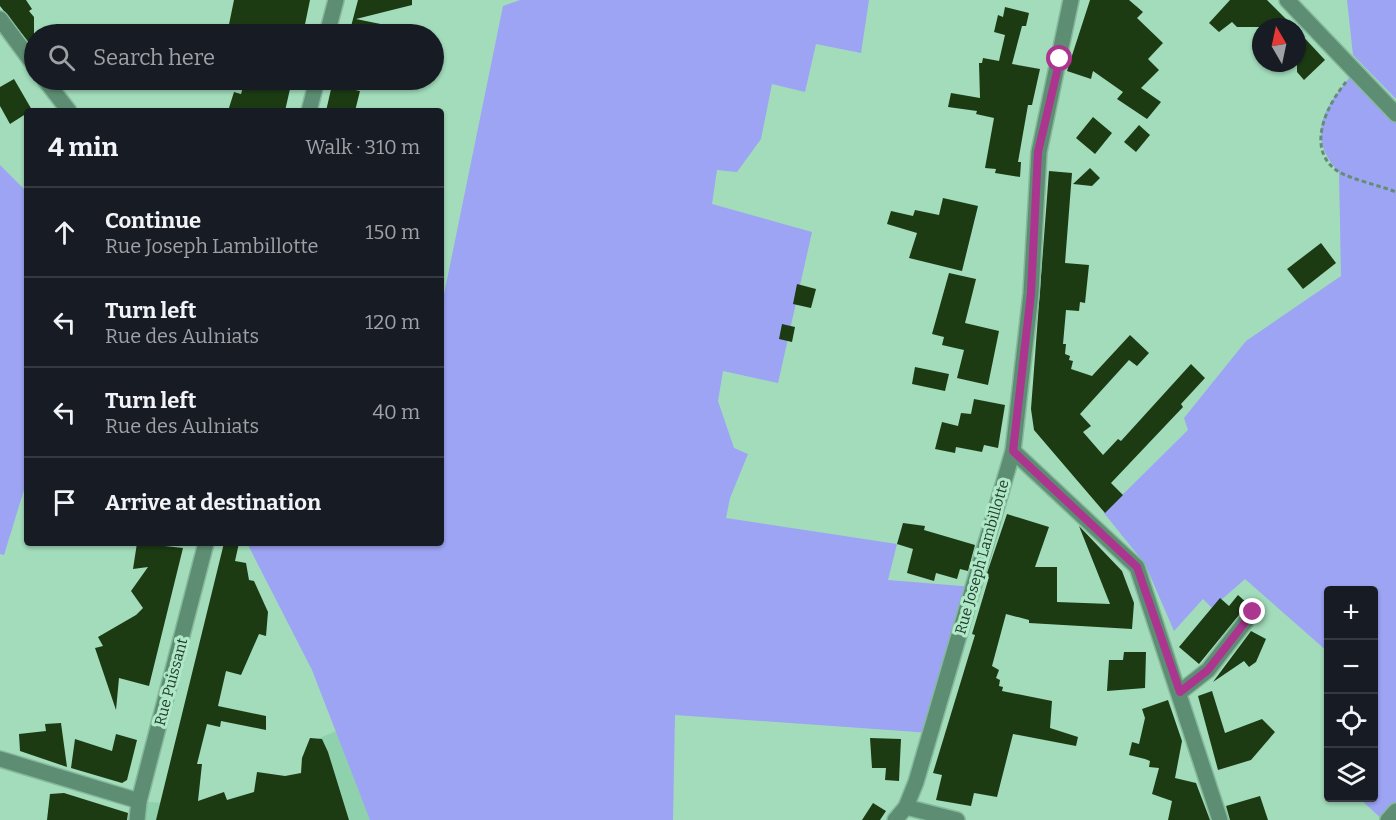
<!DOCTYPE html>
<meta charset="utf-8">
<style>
body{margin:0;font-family:Bitter,serif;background:#20242c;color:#f1f3f6}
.controls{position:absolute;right:18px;bottom:18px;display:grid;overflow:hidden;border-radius:6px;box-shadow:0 2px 4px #0004}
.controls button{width:54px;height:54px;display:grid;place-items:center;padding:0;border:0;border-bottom:2px solid #363941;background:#171b24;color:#f1f3f6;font:30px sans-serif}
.compass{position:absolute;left:1252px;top:18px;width:54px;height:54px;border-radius:50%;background:#171b24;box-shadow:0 2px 4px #0004;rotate:351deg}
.stop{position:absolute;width:18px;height:18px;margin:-14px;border:4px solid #ac368f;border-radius:50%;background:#fff}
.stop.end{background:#ac368f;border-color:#fff;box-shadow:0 2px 6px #0008}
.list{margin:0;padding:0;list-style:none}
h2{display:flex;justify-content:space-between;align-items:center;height:78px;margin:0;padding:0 24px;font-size:26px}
h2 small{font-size:20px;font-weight:400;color:#9ea1a6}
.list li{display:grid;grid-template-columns:39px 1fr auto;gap:18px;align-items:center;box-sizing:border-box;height:90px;padding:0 24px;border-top:2px solid #363941}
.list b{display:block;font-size:22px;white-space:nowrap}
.list p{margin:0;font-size:20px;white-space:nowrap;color:#9ea1a6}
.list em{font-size:20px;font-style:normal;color:#9ea1a6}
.icon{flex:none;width:33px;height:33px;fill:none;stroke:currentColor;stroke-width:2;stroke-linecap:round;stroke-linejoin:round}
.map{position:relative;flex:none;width:1396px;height:820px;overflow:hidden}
.search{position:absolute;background:#171b24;box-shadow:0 2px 4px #0004;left:24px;top:24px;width:420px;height:66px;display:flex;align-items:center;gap:15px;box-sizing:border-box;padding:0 21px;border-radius:33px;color:#9ea1a6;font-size:22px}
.panel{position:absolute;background:#171b24;box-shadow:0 2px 4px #0004;left:24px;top:108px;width:420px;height:438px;border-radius:6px}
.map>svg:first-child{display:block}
</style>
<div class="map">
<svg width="1396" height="820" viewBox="0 0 1396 820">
<rect width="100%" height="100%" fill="#a2dcbb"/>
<!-- built -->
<polygon fill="#90d1ad" points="339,730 372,820 144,820 139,801 216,808 312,771 317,739"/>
<!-- green -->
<g fill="#9da4f4">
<polygon points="520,0 869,0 861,53 816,44 805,92 772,84 761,139 737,172 717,170 712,204 812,232 778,383 723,371 718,401 734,448 748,454 730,498 726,518 897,544 888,580 974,587 931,733 675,715 673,820 370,820 312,670 247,543 441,543 441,309 503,6"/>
<polygon points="1347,0 1396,0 1396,99 1353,55"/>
<path d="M1355,71l41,43v690l-13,16 -24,-22h15v-37l2,-3 -2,-4v-164h-46v62l-83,-73 -33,29 -9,-9 -29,32 -29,-67 -41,-51 84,-83 -4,-12 62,-77 95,-65 -2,-104c-36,-38 -12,-68 16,-101z"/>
<polygon points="0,165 27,192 27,480 4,555 0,554"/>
</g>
<!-- building -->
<g fill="#1c3b13">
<polygon points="0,0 26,0 32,9 29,11 34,17 34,49 0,6"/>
<polygon points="234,0 310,0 303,34 227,34"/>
<polygon points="358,0 412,0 412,5 356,19 400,28 400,34 349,34"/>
<polygon points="1090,0 1129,0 1143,12 1137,18 1163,43 1148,59 1159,70 1141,88 1161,102 1147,119 1117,99 1123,92 1093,71 1091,79 1067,71"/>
<polygon points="1230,0 1267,0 1294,27 1237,27 1232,22 1219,32 1209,23"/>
<polygon points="1005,7 1029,13 1026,26 1022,26 1012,64 1040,69 1032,105 1028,105 1018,162 1021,162 1020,177 995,173 996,169 985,168 994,118 976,114 977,111 948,107 951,93 980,98 979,63 982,63 983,58 999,61 1005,35 994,32 998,15 1003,17"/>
<polygon points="1297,30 1325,60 1304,80 1297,72"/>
<polygon points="14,79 32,110 10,124 0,106 0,87"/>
<polygon points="245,80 292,80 285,111 228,111 234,92 241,94"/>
<polygon points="332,85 360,91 355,111 326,111"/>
<polygon points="1093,117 1112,133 1095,154 1076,138"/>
<polygon points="1139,125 1150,135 1136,152 1124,142"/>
<polygon points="1090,168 1100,178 1092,186 1073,184"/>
<polygon points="1049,171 1072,173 1065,263 1089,265 1085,303 1080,302 1079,311 1066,310 1063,344 1066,344 1065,354 1070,356 1069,360 1073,361 1071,369 1092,376 1130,335 1149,353 1137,366 1129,360 1080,414 1091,426 1083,432 1103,455 1118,439 1121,441 1191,364 1205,378 1181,404 1183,407 1111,483 1123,495 1105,513 1034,430 1031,409"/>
<polygon points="943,198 978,206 962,271 909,258 917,233 887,224 891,211 913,216 915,210 939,215"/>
<polygon points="1321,243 1336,263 1303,289 1287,269"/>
<polygon points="949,273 976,279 965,323 999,331 988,385 957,378 964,350 942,345 944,337 932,334"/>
<polygon points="797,284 816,289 811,308 793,304"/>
<polygon points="782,324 795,327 792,342 779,339"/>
<polygon points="915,367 949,374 945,391 912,384"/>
<polygon points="974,399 1005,405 998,448 984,445 982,452 956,447 955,453 935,449 942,422 958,426 961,413 971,414"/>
<polygon points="1007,514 1049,527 1035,567 1057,567 1057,602 1110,604 1079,526 1122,571 1134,603 1132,629 1029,623 1029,620 1006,614 992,666 999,670 996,678 1000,680 999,686 1003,687 1002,691 1052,701 1050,728 1078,737 1076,746 1013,734 997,797 974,793 971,806 936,800 942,775 933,773 975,635 972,634 989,577 986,576"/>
<polygon points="903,523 925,526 924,530 975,545 968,571 960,569 957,579 936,573 934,581 907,573 913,549 897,544"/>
<polygon points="137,543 183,548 149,686 119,678 116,710 95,648 103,646 98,637 136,615 143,608 131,591 148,567 133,569"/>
<polygon points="224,543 239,543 235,561 246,563 249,580 254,581 268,612 266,636 259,634 241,675 226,671 218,706 266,716 266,730 221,721 220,727 207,724 197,764 202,764 198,801 224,792 227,800 254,792 257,772 285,776 301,773 302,758 310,738 322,739 328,752 349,820 156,820"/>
<polygon points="1238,595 1248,604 1199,664 1179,647 1220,598 1229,606"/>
<polygon points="1251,631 1266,639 1256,662 1249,667 1244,661 1213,682"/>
<polygon points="1124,652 1146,652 1145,688 1107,691 1109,660 1123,660"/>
<polygon points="1212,691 1225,733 1262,719 1275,732 1251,760 1218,770 1198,696"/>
<polygon points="1168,700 1182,741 1175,778 1196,783 1210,820 1168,820 1172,801 1152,794 1159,768 1149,767 1150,761 1145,759 1129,755 1132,742 1139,744 1145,718 1142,709"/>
<polygon points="61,723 67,767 20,751 19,734 46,731 45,724"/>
<polygon points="116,734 137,740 127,780 122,783 71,768 75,739 112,751"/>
<polygon points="870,738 901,739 899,781 885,780 886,768 872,768"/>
<polygon points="64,793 128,813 127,820 47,820 50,794"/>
<polygon points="1260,796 1268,820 1230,820 1226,806"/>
<polygon points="873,803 886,811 880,820 862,820"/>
</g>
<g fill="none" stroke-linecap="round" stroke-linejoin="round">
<defs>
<g id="minor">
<polyline points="1287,0 1396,114"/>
<polyline points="0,19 34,65"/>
<polyline points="327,34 336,0"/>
<polyline points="45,80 69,111"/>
<polyline points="309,111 317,80"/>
<polyline points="1013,451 1137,567 1220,820"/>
<polyline points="1180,692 1208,670 1253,612"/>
<polyline points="0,759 139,801"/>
<polyline points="906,807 957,820"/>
<polyline points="137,820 139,801 206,543"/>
<polyline points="895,820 906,807 916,782 1013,451 1031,293 1039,152 1071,0"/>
<polyline points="1388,820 1396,811"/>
</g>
</defs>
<!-- minor casing -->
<use href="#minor" stroke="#86b99c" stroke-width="18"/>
<!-- path -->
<path stroke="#648d76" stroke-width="3" stroke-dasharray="4.5 3" stroke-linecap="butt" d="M1346,82c-19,23 -42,68 -7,90 12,7 42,14 57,20"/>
<!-- minor -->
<use href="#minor" stroke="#5d8e73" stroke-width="15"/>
</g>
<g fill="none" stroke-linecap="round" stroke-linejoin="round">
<!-- route -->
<polyline stroke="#ac368f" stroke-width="8" points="1060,59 1038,152 1031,293 1013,451 1137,567 1180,692 1208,670 1253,612"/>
</g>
<g text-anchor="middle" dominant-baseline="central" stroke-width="6" stroke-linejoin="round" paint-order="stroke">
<!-- street labels -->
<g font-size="15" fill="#243b2e" stroke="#afe9c7">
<text transform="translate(982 557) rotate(-74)">Rue Joseph Lambillotte</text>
<text transform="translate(171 682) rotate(-75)">Rue Puissant</text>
</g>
</g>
</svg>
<div class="controls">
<button>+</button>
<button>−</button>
<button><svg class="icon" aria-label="locate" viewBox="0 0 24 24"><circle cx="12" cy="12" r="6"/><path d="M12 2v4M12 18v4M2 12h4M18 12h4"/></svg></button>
<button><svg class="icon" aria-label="layers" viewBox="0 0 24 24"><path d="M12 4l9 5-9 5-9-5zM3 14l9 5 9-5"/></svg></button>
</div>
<svg class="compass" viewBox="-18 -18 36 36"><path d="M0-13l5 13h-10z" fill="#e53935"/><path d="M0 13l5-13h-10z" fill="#9ea1a6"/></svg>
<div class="stop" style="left:1060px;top:59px"></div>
<div class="stop end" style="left:1253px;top:612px"></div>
<div class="search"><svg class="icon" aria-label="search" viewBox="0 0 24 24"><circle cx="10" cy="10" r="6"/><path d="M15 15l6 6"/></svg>Search here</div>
<section class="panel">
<h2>4 min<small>Walk · 310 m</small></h2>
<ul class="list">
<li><svg class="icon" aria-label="ahead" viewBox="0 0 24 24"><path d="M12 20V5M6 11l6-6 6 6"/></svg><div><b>Continue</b><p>Rue Joseph Lambillotte</p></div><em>150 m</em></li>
<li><svg class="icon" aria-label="left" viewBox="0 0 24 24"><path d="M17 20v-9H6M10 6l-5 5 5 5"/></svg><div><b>Turn left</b><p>Rue des Aulniats</p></div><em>120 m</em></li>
<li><svg class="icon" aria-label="left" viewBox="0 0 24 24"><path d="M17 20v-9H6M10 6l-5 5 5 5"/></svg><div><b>Turn left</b><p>Rue des Aulniats</p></div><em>40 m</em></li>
<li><svg class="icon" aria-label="arrive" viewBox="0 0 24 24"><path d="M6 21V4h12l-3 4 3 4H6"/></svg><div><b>Arrive at destination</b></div></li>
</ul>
</section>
</div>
